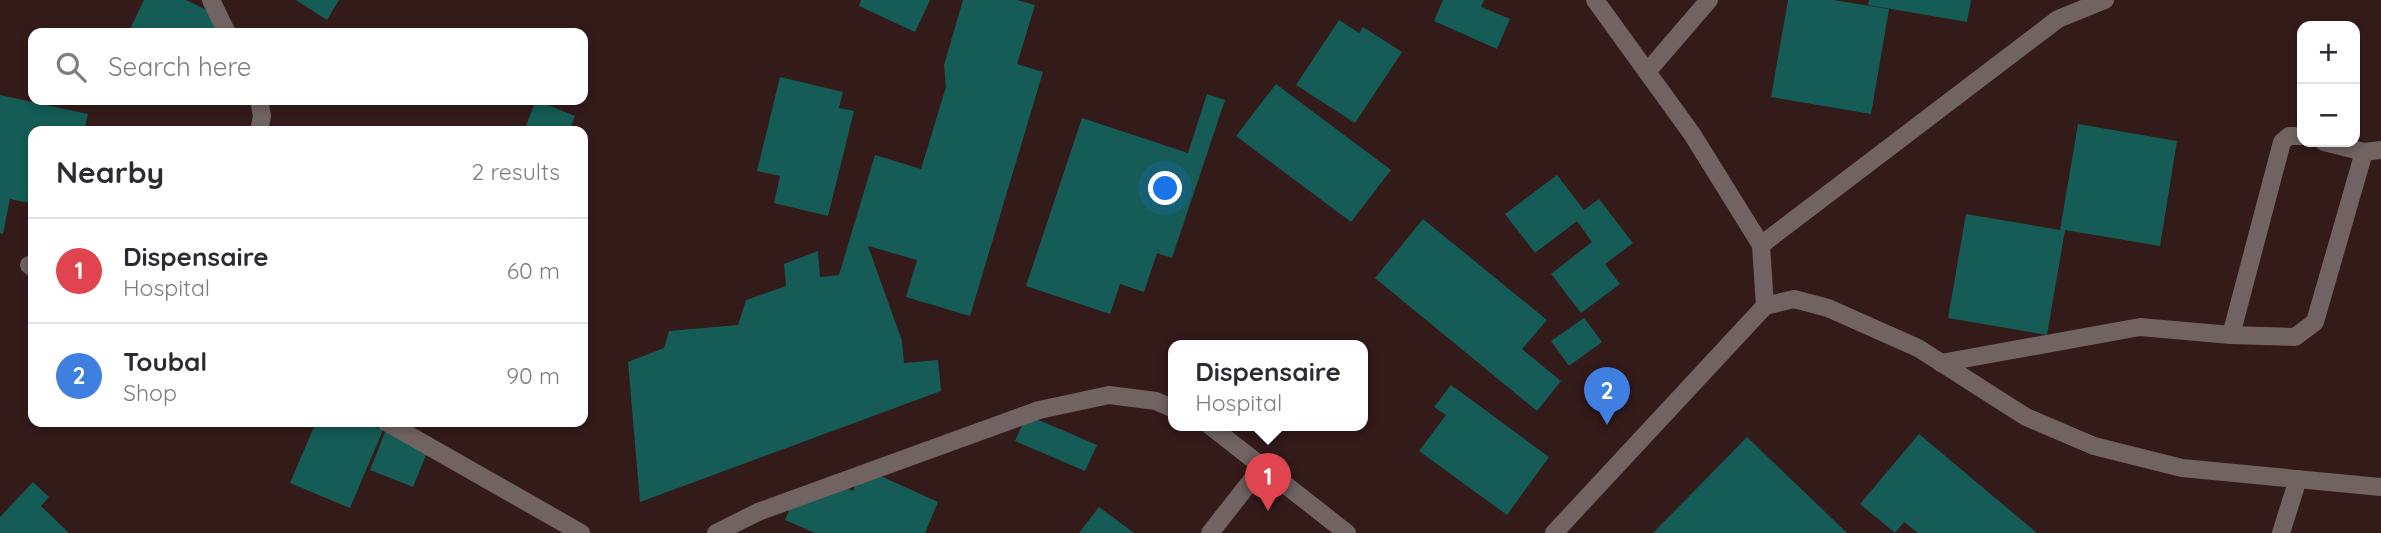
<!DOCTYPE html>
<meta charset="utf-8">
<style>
body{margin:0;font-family:Quicksand,sans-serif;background:#f2f2f3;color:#2b2b33}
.controls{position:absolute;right:21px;top:21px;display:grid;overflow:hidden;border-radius:14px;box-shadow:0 4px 10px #0003}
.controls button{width:63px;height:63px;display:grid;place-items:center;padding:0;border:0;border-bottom:2px solid #e1e1e2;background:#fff;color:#2b2b33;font:35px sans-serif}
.you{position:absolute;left:1166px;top:189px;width:24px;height:24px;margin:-18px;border:5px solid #fff;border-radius:50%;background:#1a73e8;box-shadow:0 0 0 10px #1a73e833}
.badge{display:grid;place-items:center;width:46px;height:46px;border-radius:50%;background:#3f7473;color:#fff;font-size:23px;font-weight:700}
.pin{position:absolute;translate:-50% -58px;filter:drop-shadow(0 2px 4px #0008)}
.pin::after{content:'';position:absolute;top:37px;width:24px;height:21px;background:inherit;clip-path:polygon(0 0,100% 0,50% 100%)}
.popup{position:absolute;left:1168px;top:340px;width:200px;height:91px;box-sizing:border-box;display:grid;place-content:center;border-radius:14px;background:#fff;filter:drop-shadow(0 2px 5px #0005);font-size:23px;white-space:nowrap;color:#7c7c81}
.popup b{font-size:26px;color:#2b2b33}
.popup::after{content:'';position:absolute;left:50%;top:100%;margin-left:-14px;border:14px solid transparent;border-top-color:#fff}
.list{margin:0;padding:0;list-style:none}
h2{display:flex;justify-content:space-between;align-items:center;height:91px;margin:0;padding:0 28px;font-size:30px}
h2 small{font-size:23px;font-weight:400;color:#7c7c81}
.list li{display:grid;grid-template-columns:46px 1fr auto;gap:21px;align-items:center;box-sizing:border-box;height:105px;padding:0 28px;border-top:2px solid #e1e1e2}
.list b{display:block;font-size:26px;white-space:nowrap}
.list p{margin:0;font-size:23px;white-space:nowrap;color:#7c7c81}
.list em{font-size:23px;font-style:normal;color:#7c7c81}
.icon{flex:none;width:38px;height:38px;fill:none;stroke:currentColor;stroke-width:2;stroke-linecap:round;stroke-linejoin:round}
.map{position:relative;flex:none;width:2381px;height:533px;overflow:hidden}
.search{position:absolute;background:#fff;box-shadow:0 4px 10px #0003;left:28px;top:28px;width:560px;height:77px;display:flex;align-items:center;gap:18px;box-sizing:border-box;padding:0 24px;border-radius:14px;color:#7c7c81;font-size:26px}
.panel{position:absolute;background:#fff;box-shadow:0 4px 10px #0003;left:28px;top:126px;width:560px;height:301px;border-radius:14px}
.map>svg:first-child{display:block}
</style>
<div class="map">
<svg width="2381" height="533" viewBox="0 0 2381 533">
<rect width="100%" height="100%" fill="#331b1a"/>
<!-- building -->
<g fill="#145c55">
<polygon points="144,0 186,0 223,18 215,33 128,33"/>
<polygon points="296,0 339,0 327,20"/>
<polygon points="861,0 930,0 915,32 859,6"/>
<polygon points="963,0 1017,0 1035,5 1017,64 1043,72 970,316 906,297 917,260 868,246 902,341 904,363 938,360 941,391 640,502 628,362 664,348 669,331 738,325 746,300 786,286 784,264 818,251 820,277 839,275 875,155 921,169 946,87 944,65"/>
<polygon points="1443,0 1484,0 1481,7 1510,19 1497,49 1434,21"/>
<polygon points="1788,0 1833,0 1889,9 1871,114 1771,97"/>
<polygon points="1869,0 1971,0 1967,22 1868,5"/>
<polygon points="1339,20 1359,33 1363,27 1402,52 1355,123 1296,85"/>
<polygon points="780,77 843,92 839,108 854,111 828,216 774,203 780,176 757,171"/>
<polygon points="1276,84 1391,170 1351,222 1236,136"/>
<polygon points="1207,94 1225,100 1172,258 1157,253 1144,292 1120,284 1110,314 1026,286 1082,118 1188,153"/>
<polygon points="0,95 88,114 84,131 33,131 33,204 10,199 3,234 0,233"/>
<polygon points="536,100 575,116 569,131 524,131"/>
<polygon points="2078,124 2177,141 2160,246 2065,230 2047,335 1948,318 1966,214 2060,230"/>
<polygon points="1557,175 1584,210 1599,199 1633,243 1605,264 1620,284 1581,313 1551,274 1592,242 1577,221 1535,253 1505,214"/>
<polygon points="1423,219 1547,320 1522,349 1561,381 1537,411 1375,278"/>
<polygon points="1584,318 1602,342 1569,366 1551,341"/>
<polygon points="1451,385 1549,457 1507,515 1419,451 1446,415 1434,407"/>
<polygon points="1027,415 1097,445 1085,471 1015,441"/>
<polygon points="316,422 362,422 383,430 350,508 290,483"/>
<polygon points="389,422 433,438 413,487 370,470"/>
<polygon points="1919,434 2037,533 1918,533 1904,522 1895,533 1860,504"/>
<polygon points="1747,437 1847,533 1653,533"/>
<polygon points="863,468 938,502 925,533 815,533 785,520 798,489 828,480 853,491"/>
<polygon points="33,482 49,497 41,506 69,533 0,533 0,517"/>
<polygon points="1099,507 1134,533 1079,533"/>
</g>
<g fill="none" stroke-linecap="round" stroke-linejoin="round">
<!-- minor -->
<g stroke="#706362" stroke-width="18">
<polyline points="211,0 227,33"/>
<polyline points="1595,0 1692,134 1761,245 1765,306 1794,299 1828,308 1918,348 2026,417 2094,446 2182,468 2381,487"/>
<polyline points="1647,72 1709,0"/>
<polyline points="259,100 262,116 259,131"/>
<polyline points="2324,142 2364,152 2381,150"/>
<polyline points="1761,245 2058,19 2105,0"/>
<polyline points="29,265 33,268"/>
<polyline points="2231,335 2295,337 2315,322 2364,152"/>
<polyline points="1941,363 2140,327 2231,335 2282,142 2289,136 2302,136"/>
<polyline points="386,422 581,533"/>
<polyline points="1209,425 1347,533"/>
<polyline points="716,533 758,512 1039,410 1109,395 1156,401 1174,409"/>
<polyline points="1210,533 1262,467"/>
<polyline points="1554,533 1765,306"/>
<polyline points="2281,533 2298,479"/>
</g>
</g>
</svg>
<div class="controls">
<button>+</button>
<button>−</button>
</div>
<div class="you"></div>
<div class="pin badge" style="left:1268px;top:511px;background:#e0444e">1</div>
<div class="popup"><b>Dispensaire</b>Hospital</div>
<div class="pin badge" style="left:1607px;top:425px;background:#3f7fe0">2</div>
<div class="search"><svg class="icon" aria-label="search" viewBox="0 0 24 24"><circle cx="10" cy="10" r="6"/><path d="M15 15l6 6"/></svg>Search here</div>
<section class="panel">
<h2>Nearby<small>2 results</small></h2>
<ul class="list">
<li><span class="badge" style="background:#e0444e">1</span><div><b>Dispensaire</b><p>Hospital</p></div><em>60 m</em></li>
<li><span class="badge" style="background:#3f7fe0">2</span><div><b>Toubal</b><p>Shop</p></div><em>90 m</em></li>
</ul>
</section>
</div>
